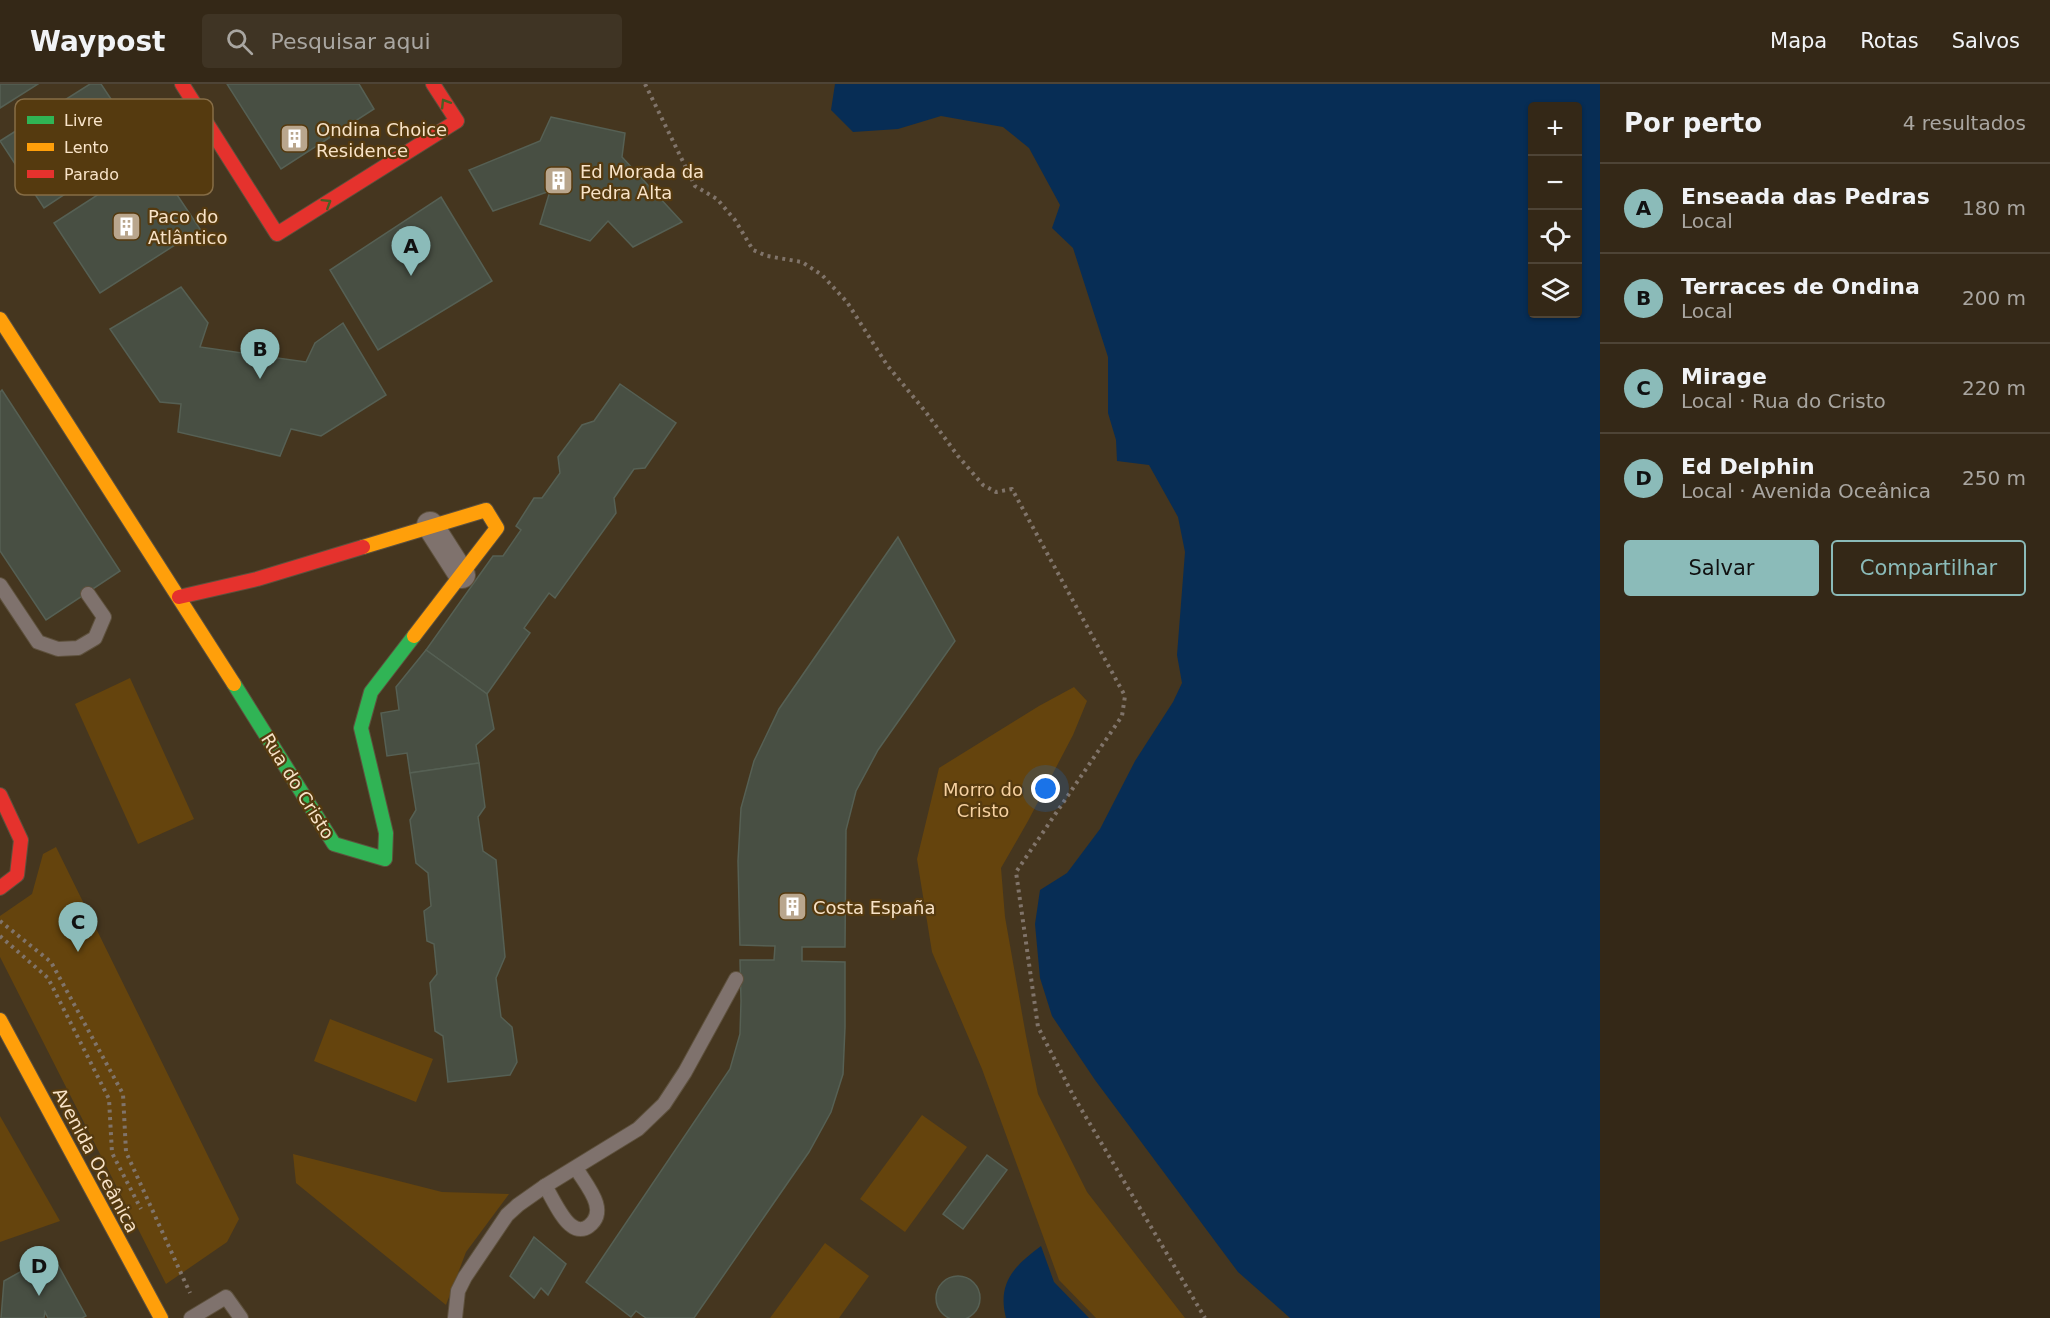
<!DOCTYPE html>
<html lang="pt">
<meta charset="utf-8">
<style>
body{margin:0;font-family:"DejaVu Sans",sans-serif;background:#3f3424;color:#f1f3f6}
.controls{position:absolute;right:18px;top:18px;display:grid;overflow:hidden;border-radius:6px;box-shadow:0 2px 4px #0004}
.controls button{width:54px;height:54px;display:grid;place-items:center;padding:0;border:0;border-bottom:2px solid #4e4436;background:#342817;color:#f1f3f6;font:30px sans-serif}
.you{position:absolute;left:1046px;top:705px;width:21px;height:21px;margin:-15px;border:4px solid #fff;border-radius:50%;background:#1a73e8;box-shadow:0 0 0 9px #1a73e833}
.badge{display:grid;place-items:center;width:39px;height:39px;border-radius:50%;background:#8bbbb9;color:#111;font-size:20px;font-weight:700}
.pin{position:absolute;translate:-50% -50px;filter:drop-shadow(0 2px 3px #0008)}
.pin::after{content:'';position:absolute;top:32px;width:21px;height:18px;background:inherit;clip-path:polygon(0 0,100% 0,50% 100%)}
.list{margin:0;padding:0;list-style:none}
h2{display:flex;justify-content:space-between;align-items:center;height:78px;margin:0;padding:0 24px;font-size:26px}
h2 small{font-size:20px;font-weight:400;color:#a9a6a1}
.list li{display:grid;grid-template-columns:39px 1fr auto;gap:18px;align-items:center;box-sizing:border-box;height:90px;padding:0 24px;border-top:2px solid #4e4436}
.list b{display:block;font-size:22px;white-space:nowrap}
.list p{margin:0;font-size:20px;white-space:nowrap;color:#a9a6a1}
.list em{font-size:20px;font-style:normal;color:#a9a6a1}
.actions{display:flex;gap:12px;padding:18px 24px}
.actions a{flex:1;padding:14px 0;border:2px solid #8bbbb9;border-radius:6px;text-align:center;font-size:21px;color:#8bbbb9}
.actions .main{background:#8bbbb9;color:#111}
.icon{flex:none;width:33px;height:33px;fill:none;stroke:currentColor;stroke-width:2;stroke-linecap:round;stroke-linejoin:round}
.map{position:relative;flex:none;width:1600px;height:1234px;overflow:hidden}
header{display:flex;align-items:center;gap:36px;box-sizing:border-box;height:84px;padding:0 30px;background:#342817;border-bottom:2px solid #4e4436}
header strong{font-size:28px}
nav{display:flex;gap:33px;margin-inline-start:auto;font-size:21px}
.search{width:420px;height:54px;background:#3f3424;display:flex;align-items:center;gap:15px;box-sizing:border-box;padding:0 21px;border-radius:6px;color:#a9a6a1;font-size:22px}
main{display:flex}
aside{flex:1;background:#342817}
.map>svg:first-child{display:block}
</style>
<header>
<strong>Waypost</strong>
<div class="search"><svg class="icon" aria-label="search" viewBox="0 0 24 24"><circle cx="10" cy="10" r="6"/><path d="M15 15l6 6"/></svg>Pesquisar aqui</div>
<nav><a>Mapa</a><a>Rotas</a><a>Salvos</a></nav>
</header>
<main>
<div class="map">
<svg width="1600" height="1234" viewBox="0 0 1600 1234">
<rect width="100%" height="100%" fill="#45361f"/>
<!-- green -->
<g fill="#65440d">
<polygon points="130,594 194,735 138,760 75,620"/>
<polygon points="1074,603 1087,617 1073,651 1028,737 1001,784 1005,833 1026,952 1038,1010 1087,1108 1185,1234 1096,1234 1059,1196 982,985 932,868 917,775 939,684 1039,622"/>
<polygon points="56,763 239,1135 227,1158 166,1200 0,873 0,832 32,810 43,770"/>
<polygon points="330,935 433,975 416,1018 314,977"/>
<polygon points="922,1031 967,1063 905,1148 860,1115"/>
<polygon points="0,1032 60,1137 0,1158"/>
<polygon points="293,1070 442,1108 509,1110 466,1168 446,1221 296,1099"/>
<polygon points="825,1159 869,1192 839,1234 770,1234"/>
</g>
<!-- water -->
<g fill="#072d55" fill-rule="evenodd">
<path d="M835,0h765v1234h-310l-52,-46 -143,-192 -43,-64 -12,-38 -5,-54 5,-34 27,-17 33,-44 35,-68 38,-59 9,-19 -5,-28 8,-103 -7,-35 -29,-52 -32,-4 -1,-21 -8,-27v-56l-35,-109 -21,-20 8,-23 -31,-57 -26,-21 -62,-11 -43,13 -45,3 -22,-22zM1578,22v208h-46v-208z"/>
<path d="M1041,1162l13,36 35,36h-83c-9,-35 8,-52 35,-72z"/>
</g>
<!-- building -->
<g fill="#484f43" stroke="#566054" stroke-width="1.5">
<polygon points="0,0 38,0 0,24"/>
<polygon points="90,0 101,0 141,60 44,124 0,57"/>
<polygon points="227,0 359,0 374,25 281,85"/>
<polygon points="551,33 625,49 622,73 682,138 633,163 608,137 590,157 540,140 550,107 493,127 469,86 540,57"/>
<polygon points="153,75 200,145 100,209 54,139"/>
<polygon points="441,113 492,197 378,266 330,186"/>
<polygon points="181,203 208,239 200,263 306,278 315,259 343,239 386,311 321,352 291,345 280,372 178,348 181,320 160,318 110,245"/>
<polygon points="620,300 676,339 645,384 634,385 614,414 616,429 555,514 549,509 524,544 530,549 487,610 426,566 493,472 503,472 521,446 516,442 534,414 542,414 560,389 558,373 582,341 594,337"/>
<polygon points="2,306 120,487 46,536 0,467 0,308"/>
<polygon points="898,453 955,557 878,666 856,707 846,746 845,863 802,863 802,877 845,878 845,943 843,990 831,1028 809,1068 694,1234 646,1234 636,1227 631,1233 586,1198 730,985 740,950 741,917 740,876 774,876 775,862 740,861 738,777 741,724 754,677 779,625"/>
<polygon points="426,566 487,610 494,645 476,661 479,679 410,689 407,669 387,672 381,629 399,626 396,603"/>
<polygon points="479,679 485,723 478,733 483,767 496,776 505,873 496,894 501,933 512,943 517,978 510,991 448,998 443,952 435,947 430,899 437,890 434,860 427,857 424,827 431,822 428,789 416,779 410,736 416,726 410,689"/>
<polygon points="987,1071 1007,1086 963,1145 943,1130"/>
<polygon points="534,1153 566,1180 548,1211 541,1204 534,1214 510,1192"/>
<polygon points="52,1170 86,1232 82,1234 48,1234 45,1228 44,1234 1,1234 4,1197"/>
<circle cx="958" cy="1214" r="22"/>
</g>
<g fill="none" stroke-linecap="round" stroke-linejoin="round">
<defs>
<g id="lane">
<polyline points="0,501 38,558 58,565 78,564 95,554 104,533 88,510"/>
<path d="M545,1102c7,11 17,34 27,40 5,4 12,4 17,0 21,-16 -4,-42 -13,-58"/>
<polyline points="191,1234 226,1213 241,1234"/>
<polyline points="455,1234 458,1207 465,1193 507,1131 518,1121 545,1102 638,1045 664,1020 685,988 736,895"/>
</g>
<polyline id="street" points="430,441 462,491"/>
<polyline id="fast" points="234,600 334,760 385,775 386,749 361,644 371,608 414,552"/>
<g id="slow">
<polyline points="0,235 234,600"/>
<polyline points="363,463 486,426 497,444 414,552"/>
<polyline points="0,936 161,1234"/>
</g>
<g id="jam">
<polyline points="182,0 277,150 457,37 433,0"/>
<polyline points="179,513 257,495 363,463"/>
<polyline points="0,711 21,756 17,791 0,804"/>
</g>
</defs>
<!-- lane casing -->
<use href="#lane" stroke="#5e513d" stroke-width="16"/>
<!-- street casing -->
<use href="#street" stroke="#5e513d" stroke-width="28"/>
<!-- fast casing -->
<use href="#fast" stroke="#5e513d" stroke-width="16"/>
<!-- slow casing -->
<use href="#slow" stroke="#5e513d" stroke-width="16"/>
<!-- jam casing -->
<use href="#jam" stroke="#5e513d" stroke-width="16"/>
<!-- path -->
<g stroke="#80746a" stroke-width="4" stroke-dasharray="3 4.5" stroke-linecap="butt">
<polyline points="645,0 695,102 717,115 735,136 753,166 767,172 802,178 822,191 847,218 887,281 925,327 958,372 983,401 996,408 1012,405 1125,612 1122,632 1016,788 1038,943 1074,1013 1205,1234"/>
<polyline points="0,837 51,878 123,1010 126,1068 190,1209"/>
<polyline points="0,852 48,894 109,1015 112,1069 141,1125"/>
</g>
<!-- lane -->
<use href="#lane" stroke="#7f726d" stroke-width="14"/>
<!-- street -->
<use href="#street" stroke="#7f726d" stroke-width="26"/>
<!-- fast -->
<use href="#fast" stroke="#30b455" stroke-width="14"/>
<!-- slow -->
<use href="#slow" stroke="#ff9f0a" stroke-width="14"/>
<!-- jam -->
<use href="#jam" stroke="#e5322d" stroke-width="14"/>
</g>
<!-- one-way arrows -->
<defs><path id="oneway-chevron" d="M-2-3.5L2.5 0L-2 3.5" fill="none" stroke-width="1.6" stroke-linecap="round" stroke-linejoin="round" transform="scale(1.5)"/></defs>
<g stroke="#4a5f24">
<use href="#oneway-chevron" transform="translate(445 19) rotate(-122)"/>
<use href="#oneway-chevron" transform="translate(327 119) rotate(-32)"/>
</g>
<!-- icons -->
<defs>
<symbol id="building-square" viewBox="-11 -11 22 22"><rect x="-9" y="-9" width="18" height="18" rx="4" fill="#b9a68d" stroke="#553a0f"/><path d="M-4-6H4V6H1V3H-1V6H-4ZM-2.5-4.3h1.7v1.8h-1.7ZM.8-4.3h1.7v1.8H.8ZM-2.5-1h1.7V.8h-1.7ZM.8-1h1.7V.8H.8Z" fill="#fff"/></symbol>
</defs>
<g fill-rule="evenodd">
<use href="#building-square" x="278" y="38" width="33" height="33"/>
<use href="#building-square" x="542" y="80" width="33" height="33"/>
<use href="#building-square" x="110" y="126" width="33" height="33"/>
<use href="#building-square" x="776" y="806" width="33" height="33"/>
</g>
<g text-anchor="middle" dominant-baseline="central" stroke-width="4.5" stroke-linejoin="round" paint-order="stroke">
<!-- poi labels -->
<g font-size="18" fill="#f8e3c8" stroke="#553a0f" text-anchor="start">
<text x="316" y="45">Ondina Choice<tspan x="316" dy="21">Residence</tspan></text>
<text x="580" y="87">Ed Morada da<tspan x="580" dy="21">Pedra Alta</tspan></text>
<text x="148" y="132">Paco do<tspan x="148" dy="21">Atlântico</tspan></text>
<text x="813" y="823">Costa España</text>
</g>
<!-- street labels -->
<g font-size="18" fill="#f8e3c8" stroke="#553a0f">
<text transform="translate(298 702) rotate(58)">Rua do Cristo</text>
<text transform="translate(96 1076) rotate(62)">Avenida Oceânica</text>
</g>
<!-- park labels -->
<g font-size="18" fill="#f6d1a1" stroke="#553a0f">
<text x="983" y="705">Morro do<tspan x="983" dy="21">Cristo</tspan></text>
</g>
</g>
<!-- legend -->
<rect x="15" y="15" width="198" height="96" rx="9" fill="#553a0f" stroke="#866d46" stroke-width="1.5"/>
<rect x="27" y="32" width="27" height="8" fill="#30b455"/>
<rect x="27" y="59" width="27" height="8" fill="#ff9f0a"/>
<rect x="27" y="86" width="27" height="8" fill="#e5322d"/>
<g font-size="16" fill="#f8e3c8">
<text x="64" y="42">Livre</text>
<text x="64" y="69">Lento</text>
<text x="64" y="96">Parado</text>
</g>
</svg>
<div class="controls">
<button>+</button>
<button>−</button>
<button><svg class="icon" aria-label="locate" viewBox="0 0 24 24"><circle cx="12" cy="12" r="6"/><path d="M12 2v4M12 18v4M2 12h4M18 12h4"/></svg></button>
<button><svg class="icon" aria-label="layers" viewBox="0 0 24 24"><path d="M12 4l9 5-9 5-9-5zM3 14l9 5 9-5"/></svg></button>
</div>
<div class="you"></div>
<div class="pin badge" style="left:411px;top:192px">A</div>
<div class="pin badge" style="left:260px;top:295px">B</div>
<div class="pin badge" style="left:78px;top:868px">C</div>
<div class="pin badge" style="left:39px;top:1212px">D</div>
</div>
<aside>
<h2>Por perto<small>4 resultados</small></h2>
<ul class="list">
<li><span class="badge">A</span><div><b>Enseada das Pedras</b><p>Local</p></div><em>180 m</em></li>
<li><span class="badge">B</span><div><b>Terraces de Ondina</b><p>Local</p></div><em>200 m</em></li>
<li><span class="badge">C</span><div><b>Mirage</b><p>Local · Rua do Cristo</p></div><em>220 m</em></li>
<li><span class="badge">D</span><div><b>Ed Delphin</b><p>Local · Avenida Oceânica</p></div><em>250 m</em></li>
</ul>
<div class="actions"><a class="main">Salvar</a><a>Compartilhar</a></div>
</aside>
</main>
